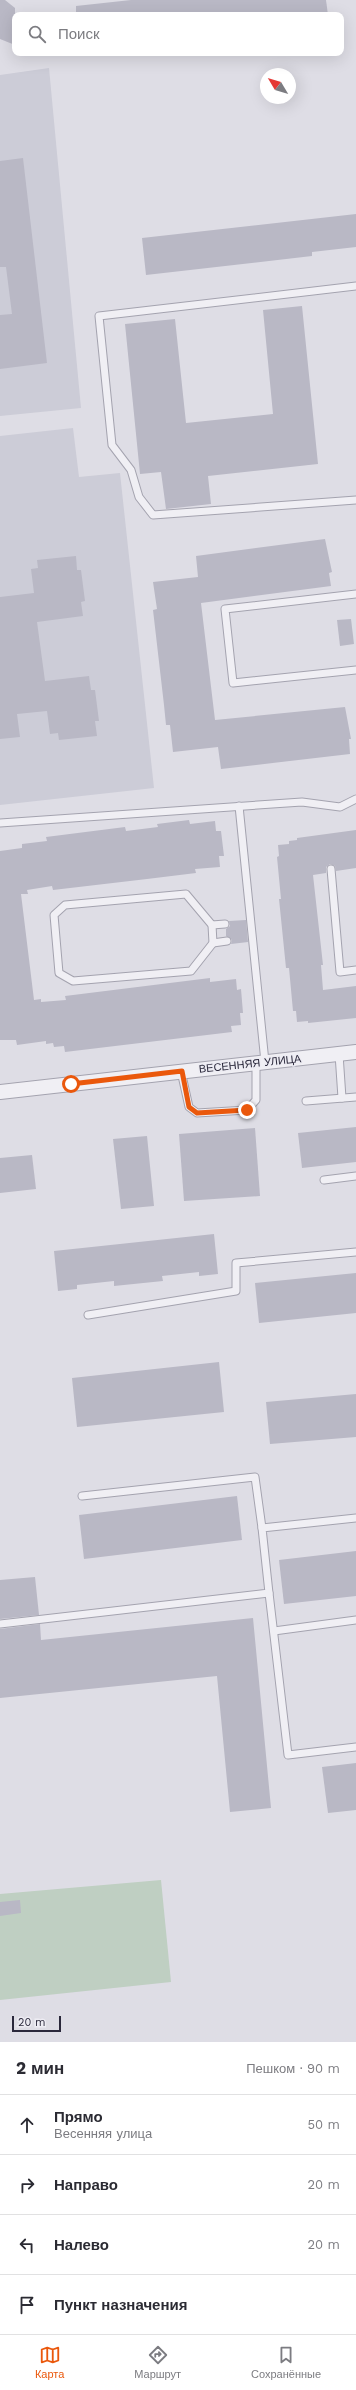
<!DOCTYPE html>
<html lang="ru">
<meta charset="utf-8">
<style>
body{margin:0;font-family:"Work Sans",sans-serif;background:#f7f7f7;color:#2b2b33}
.compass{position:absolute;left:260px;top:68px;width:36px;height:36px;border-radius:50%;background:#fff;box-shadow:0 4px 16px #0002;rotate:308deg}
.scale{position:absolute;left:12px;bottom:10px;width:49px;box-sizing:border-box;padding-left:4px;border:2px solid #2a283b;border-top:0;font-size:11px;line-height:14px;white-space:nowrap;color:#2a283b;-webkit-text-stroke:3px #edecf3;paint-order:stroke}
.stop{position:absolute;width:12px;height:12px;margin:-9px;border:3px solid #ea580c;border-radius:50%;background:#fff}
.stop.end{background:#ea580c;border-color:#fff;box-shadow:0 1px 4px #0008}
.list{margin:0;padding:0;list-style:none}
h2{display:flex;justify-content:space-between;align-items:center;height:52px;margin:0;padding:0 16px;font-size:17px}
h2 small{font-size:13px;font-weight:400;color:#7c7c81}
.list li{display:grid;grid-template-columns:26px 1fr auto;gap:12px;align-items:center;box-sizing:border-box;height:60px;padding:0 16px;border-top:1px solid #e1e1e2}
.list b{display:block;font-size:15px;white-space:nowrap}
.list p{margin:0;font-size:13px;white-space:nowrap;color:#7c7c81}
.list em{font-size:13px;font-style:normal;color:#7c7c81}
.icon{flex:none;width:22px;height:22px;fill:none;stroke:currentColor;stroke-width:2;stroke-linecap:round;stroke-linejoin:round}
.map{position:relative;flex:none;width:356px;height:2042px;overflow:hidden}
.search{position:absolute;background:#fff;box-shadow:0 4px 16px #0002;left:12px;right:12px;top:12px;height:44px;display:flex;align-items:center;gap:10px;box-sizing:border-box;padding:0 14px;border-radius:8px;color:#7c7c81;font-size:15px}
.sheet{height:292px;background:#fff}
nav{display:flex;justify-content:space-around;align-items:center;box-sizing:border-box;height:56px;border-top:1px solid #e1e1e2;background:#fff;font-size:11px;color:#7c7c81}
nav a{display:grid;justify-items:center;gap:2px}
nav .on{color:#ea580c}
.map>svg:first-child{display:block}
</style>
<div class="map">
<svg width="356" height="2042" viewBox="0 0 356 2042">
<rect width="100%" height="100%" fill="#dedde5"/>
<!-- built -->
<g fill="#ccccd7">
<polygon points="49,68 81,408 0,416 0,75"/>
<polygon points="73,428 79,477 120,473 154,788 0,805 0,436"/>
</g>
<!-- green -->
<polygon fill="#bfcfc2" points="161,1880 171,1982 0,2000 0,1894"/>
<!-- building -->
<g fill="#b9b8c5">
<polygon points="0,0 5,0 15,8 15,45 0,39"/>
<polygon points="131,0 326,0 328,15 76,15 76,6"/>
<polygon points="23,158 47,363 0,369 0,315 12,314 6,267 0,267 0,161"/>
<polygon points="356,214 356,247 312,252 312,256 146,275 142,238"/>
<polygon points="302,306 318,464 208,476 211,504 166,509 161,472 140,474 125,324 175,319 186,423 273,414 263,310"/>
<polygon points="325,539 332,572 329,573 331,586 201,603 215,720 345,707 351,739 349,739 350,754 221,769 218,747 173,752 170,725 166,725 164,705 153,610 157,609 153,582 198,577 196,556"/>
<polygon points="76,556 77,570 81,570 85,601 81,602 83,616 37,622 45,681 89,676 91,690 95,690 99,721 95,721 97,736 59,740 58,733 50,734 47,711 17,714 20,737 0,739 0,597 34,593 31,569 38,568 37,560"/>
<polygon points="351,619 354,644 340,646 337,620"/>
<polygon points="189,820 190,824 215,821 216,831 221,831 224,856 219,856 220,867 195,869 196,873 147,879 53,890 52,886 27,890 28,894 21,894 34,1000 41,999 41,1002 66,1000 65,996 210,978 210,982 236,979 237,990 241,989 243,1013 240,1013 241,1025 231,1026 232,1032 65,1052 64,1046 54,1047 53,1043 46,1044 46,1041 17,1045 16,1040 0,1040 0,851 22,848 22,844 47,841 46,837 125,827 126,831 158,827 157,824"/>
<polygon points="356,830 356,868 336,871 335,866 330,864 326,867 326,873 313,875 323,965 321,965 323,990 356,986 356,1018 308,1023 308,1021 297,1022 296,1011 293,1011 289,968 286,968 279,899 281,899 277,857 279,856 278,845 289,844 289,841 297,840 297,838"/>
<polygon points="246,920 248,942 231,944 232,940 226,936 226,929 230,926 229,921"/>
<polygon points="356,1127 356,1162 302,1168 298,1133"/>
<polygon points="255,1128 260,1196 184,1201 179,1134"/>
<polygon points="147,1136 154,1206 121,1209 113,1139"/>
<polygon points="32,1155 36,1189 0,1193 0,1158"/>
<polygon points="214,1234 218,1274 199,1276 199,1272 162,1276 163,1281 114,1286 114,1281 77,1285 77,1289 58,1291 54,1251"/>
<polygon points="356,1273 356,1313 259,1323 255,1283"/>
<polygon points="219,1362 224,1412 77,1427 72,1378"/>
<polygon points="356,1394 356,1437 270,1444 266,1402"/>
<polygon points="237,1496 242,1540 84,1559 79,1515"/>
<polygon points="356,1551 356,1596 284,1604 279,1560"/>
<polygon points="35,1577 39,1615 0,1619 0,1580"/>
<polygon points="253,1618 271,1808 230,1812 217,1676 0,1698 0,1629 40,1624 41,1640"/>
<polygon points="356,1763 356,1810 328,1813 322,1767"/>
<polygon points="20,1900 21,1913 0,1916 0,1902"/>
</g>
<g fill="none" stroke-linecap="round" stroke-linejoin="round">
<defs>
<g id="lane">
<polyline points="356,286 99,316 112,445 131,470 139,497 153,515 356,500"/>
<polyline points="356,594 225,609 233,683 356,670"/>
<polyline points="239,806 265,1062"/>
<polyline points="0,823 302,802 340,807 356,799"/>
<polyline points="331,869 340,972 356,970"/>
<polygon points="186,894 212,925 213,943 191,971 73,981 59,973 54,915 65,905"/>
<polyline points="212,925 225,924"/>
<polyline points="213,943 227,941"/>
<polyline points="339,1054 342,1098"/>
<polyline points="181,1071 189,1107 197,1113 247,1110 256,1100 256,1063"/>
<polyline points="306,1101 356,1097"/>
<polyline points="324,1180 356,1176"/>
<polyline points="88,1315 236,1291 236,1263 356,1252"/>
<polyline points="82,1496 255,1477 262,1528"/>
<polyline points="269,1593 288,1755 356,1747"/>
<polyline points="0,1624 269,1593 262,1528 356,1518"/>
<polyline points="274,1631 356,1620"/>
</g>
<polyline id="street" points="0,1092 356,1052"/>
</defs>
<!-- lane casing -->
<use href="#lane" stroke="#a4a3af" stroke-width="9"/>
<!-- street casing -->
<use href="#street" stroke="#a4a3af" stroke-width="16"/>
<!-- lane -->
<use href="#lane" stroke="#f0eff4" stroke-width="7"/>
<!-- street -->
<use href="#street" stroke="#f0eff4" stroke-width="14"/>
</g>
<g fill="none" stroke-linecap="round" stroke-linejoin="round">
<!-- route -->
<polyline stroke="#ea580c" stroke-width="5" points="71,1084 182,1071 189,1107 197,1113 247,1110"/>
</g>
<g text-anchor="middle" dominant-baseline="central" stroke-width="3" stroke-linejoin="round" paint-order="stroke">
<!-- street labels -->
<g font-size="11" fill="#2a283b" stroke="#edecf3">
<text transform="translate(250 1064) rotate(-6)">ВЕСЕННЯЯ УЛИЦА</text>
</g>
</g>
</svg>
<svg class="compass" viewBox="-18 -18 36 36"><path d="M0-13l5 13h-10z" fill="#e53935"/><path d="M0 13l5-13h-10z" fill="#7c7c81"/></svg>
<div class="scale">20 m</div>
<div class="stop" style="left:71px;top:1084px"></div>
<div class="stop end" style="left:247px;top:1110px"></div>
<div class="search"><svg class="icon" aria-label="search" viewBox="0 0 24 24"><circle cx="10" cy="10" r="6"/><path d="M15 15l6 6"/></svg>Поиск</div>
</div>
<section class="sheet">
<h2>2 мин<small>Пешком · 90 m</small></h2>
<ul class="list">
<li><svg class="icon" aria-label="ahead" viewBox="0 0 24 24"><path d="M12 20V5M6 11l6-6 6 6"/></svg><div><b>Прямо</b><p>Весенняя улица</p></div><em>50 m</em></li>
<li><svg class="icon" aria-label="right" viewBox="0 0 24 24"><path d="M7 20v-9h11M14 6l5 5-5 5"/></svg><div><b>Направо</b></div><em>20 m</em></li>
<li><svg class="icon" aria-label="left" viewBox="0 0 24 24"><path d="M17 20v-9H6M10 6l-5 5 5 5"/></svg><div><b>Налево</b></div><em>20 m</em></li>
<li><svg class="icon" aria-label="arrive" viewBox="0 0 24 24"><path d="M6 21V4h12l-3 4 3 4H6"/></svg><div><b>Пункт назначения</b></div></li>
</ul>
</section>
<nav>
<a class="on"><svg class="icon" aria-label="map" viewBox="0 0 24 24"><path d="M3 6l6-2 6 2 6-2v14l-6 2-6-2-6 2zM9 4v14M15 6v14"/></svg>Карта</a>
<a><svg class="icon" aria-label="directions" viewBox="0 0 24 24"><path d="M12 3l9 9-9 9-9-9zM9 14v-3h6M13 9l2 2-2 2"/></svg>Маршрут</a>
<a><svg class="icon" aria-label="saved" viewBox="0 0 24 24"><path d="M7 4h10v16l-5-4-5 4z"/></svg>Сохранённые</a>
</nav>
